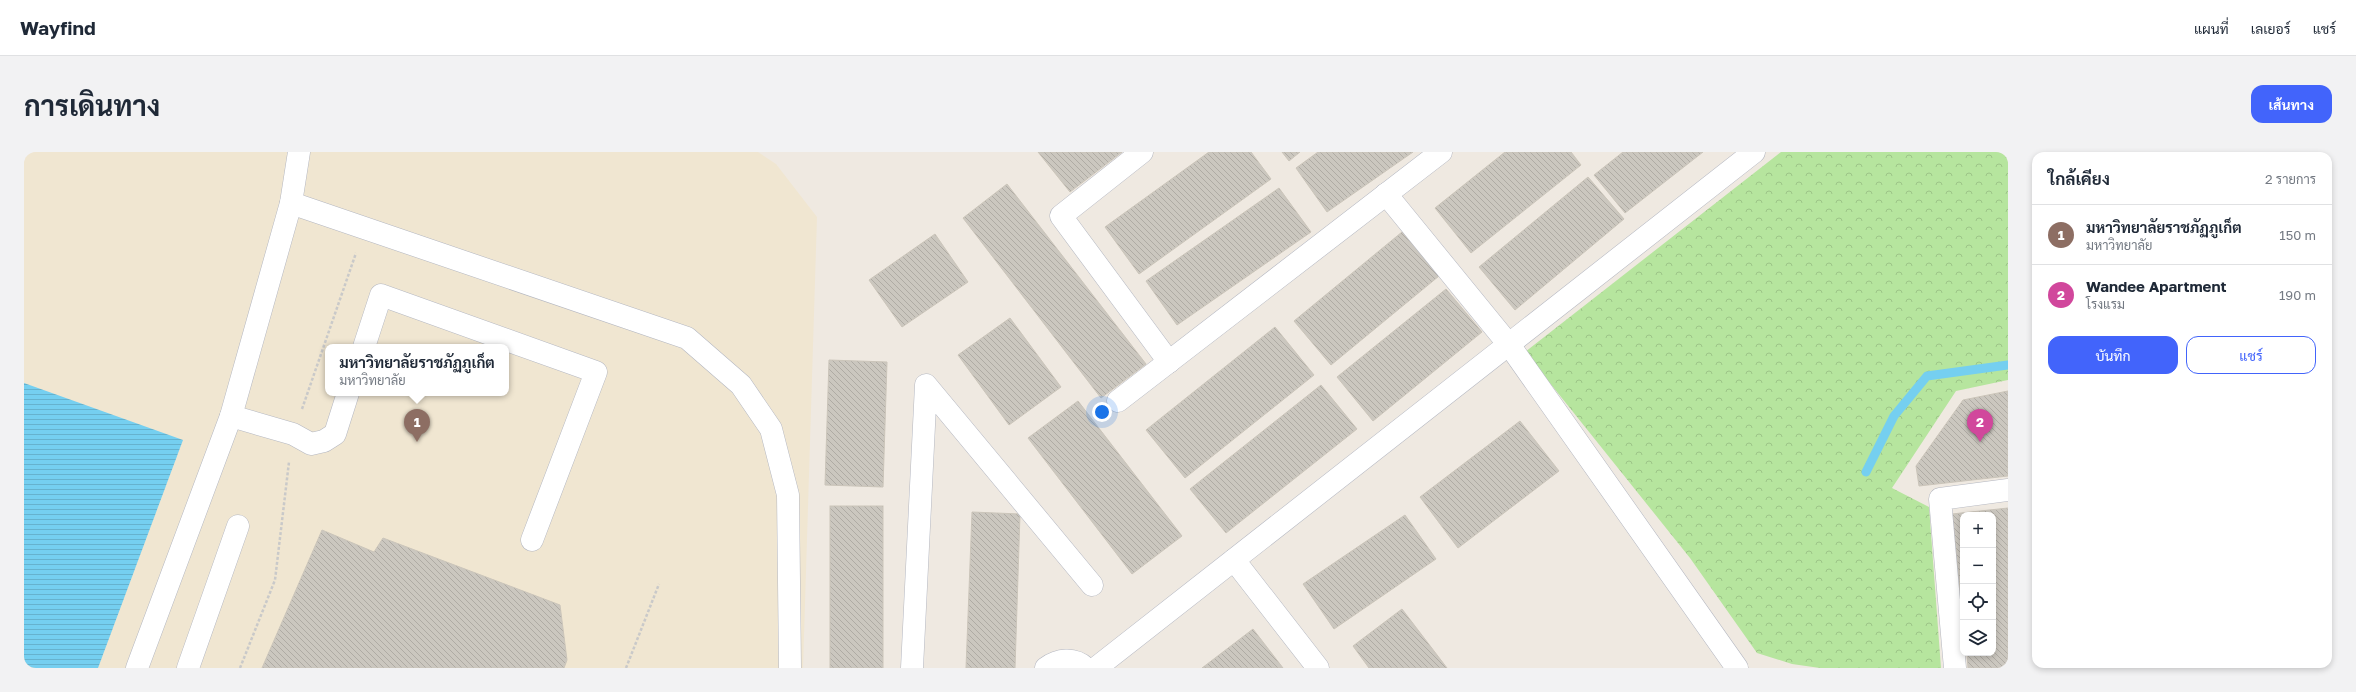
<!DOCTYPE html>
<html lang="th">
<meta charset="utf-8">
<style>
body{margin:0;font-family:"Golos Text",Sarabun,sans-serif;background:#f2f2f3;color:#1f2937}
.controls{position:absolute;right:12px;bottom:12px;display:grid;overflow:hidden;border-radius:8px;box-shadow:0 2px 6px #0003}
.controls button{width:36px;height:36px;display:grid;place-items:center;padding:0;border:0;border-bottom:1px solid #e0e1e3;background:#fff;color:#1f2937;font:20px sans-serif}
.you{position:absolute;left:1078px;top:260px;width:14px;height:14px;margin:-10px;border:3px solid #fff;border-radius:50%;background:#1a73e8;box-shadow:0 0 0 6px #1a73e833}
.badge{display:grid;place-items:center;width:26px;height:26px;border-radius:50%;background:#4264fb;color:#fff;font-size:13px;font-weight:700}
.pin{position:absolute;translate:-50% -33px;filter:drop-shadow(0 1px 2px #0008)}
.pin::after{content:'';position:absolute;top:21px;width:14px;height:12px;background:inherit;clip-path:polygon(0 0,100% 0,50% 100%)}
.popup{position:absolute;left:301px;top:192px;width:184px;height:52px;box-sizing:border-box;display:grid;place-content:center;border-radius:8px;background:#fff;filter:drop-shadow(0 1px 3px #0005);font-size:13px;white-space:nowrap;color:#747a83}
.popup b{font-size:15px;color:#1f2937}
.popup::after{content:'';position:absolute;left:50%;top:100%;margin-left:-8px;border:8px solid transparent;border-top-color:#fff}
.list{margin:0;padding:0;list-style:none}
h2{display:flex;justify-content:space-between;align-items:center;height:52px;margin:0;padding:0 16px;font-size:17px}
h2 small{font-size:13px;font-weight:400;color:#747a83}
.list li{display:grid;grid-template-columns:26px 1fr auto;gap:12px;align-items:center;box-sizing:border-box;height:60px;padding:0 16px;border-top:1px solid #e0e1e3}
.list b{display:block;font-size:15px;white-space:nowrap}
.list p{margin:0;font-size:13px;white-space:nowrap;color:#747a83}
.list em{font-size:13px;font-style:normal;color:#747a83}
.actions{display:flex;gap:8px;padding:12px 16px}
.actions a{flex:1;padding:9px 0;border:1px solid #4264fb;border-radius:12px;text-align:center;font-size:14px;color:#4264fb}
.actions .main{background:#4264fb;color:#fff}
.icon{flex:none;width:22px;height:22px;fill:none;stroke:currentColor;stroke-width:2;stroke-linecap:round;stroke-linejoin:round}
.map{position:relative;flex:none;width:1984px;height:516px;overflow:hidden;border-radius:12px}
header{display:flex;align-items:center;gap:24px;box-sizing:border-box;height:56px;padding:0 20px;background:#fff;border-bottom:1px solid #e0e1e3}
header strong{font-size:19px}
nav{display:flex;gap:22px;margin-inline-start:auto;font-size:14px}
.intro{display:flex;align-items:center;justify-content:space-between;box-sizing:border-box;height:96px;padding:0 24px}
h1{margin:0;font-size:28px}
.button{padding:10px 18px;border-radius:12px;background:#4264fb;color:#fff;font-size:14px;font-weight:700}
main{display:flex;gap:24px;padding:0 24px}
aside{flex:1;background:#fff;border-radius:12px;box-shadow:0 2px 6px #0003}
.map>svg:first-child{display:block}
</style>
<header>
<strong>Wayfind</strong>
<nav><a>แผนที่</a><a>เลเยอร์</a><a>แชร์</a></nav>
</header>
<div class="intro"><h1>การเดินทาง</h1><a class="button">เส้นทาง</a></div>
<main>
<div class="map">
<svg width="1984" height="516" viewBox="0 0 1984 516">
<defs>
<pattern id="forest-crowns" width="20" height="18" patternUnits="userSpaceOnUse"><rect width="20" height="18" fill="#b6e59e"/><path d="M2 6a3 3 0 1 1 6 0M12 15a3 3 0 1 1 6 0" fill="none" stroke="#9dc588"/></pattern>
<pattern id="water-rules" width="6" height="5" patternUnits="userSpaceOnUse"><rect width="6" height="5" fill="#75cff0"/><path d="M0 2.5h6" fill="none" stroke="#66b2ce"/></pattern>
<pattern id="building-back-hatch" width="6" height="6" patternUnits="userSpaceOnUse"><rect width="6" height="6" fill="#cbc7bf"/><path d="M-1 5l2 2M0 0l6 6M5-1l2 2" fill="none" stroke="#afaba4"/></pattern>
</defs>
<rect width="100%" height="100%" fill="#efe9e1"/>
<!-- education -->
<path fill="#f0e6d1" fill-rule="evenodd" d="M0,0h734l18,12 41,53 -14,451h-779zM304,195h178v46h-178z"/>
<!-- forest -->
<polygon fill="url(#forest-crowns)" points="1757,0 1984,0 1984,228 1932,239 1868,336 1905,355 1917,516 1796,516 1768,512 1733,501 1666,406 1501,200"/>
<!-- water -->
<polygon fill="url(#water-rules)" points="0,231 159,288 74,516 0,516"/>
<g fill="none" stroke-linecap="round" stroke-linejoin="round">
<!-- stream -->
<polyline stroke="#75cff0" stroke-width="9" points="1842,320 1870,264 1903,224 1984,213"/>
</g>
<!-- building -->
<g fill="url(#building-back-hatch)" stroke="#cbc5ba">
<polygon points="1014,0 1098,0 1046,40"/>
<polygon points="1185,0 1227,0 1247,27 1115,122 1081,75"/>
<polygon points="1258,0 1276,0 1265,9"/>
<polygon points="1294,0 1389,0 1303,60 1272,16"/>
<polygon points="1481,0 1547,0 1557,13 1447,101 1411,56"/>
<polygon points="1599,0 1679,0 1601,61 1570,23"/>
<polygon points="1564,25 1600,67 1491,158 1455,115"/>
<polygon points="983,32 1122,212 1077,246 939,66"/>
<polygon points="1255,36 1287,80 1153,173 1122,129"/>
<polygon points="1378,80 1415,124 1307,213 1270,169"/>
<polygon points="911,82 944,130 878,175 845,128"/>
<polygon points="1422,137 1458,180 1349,269 1313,225"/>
<polygon points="986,166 1037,235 985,273 934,203"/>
<polygon points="1251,175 1290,223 1161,326 1122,278"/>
<polygon points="805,208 863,210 859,335 801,333"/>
<polygon points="1297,233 1333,277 1202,381 1166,337"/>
<polygon points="1984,239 1984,324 1895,334 1892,314 1939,248"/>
<polygon points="1054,249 1158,384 1108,422 1004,286"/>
<polygon points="1496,269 1535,319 1434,396 1396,345"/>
<rect x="806" y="354" width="53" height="162"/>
<polygon points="1984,356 1984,516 1944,516 1943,501 1969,501 1969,363 1939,363 1939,465 1928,362"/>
<polygon points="948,360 996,362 991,516 942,516"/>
<polygon points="1381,363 1412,407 1310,477 1279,432"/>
<polygon points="298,378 350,400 359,386 536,453 543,508 540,516 238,516"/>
<polygon points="1378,457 1423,516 1345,516 1329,494"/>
<polygon points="1229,477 1259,516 1178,516"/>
</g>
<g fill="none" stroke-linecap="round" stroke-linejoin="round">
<defs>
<g id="minor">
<polyline points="1118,0 1037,64 1145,210"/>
<polyline points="1362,42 1486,194 1713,516"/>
<polyline points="267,51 663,186 717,233 747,277 764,343 766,516"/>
<polyline points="340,195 357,143 572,220 508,388"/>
<polyline points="1094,249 1417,0"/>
<polyline points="207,264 267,51 275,0"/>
<polyline points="1210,408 1294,516"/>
<polyline points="113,516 207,264 269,282 287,292 300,289 311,282 324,241"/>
<polyline points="164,516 214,374"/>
<polyline points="888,516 902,233 1068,433"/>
<path d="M1022,516c12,-9 28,-11 40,0"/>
<polyline points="1072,516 1730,0"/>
<polyline points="1931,516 1916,347 1984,338"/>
</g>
</defs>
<!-- minor casing -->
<use href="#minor" stroke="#b4b7c1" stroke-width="23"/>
<!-- path -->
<g stroke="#c9c9c9" stroke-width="2.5" stroke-dasharray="3 2" stroke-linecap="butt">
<polyline points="278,257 332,101"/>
<polyline points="216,516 251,428 265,310"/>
<polyline points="602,516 635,432"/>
</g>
<!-- minor -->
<use href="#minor" stroke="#fff" stroke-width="22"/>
</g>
</svg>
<div class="controls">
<button>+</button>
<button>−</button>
<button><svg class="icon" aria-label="locate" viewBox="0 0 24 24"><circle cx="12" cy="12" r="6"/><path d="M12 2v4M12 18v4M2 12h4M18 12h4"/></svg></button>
<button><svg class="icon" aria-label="layers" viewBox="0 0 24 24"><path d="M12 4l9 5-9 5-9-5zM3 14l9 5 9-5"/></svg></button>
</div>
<div class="you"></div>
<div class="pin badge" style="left:393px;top:290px;background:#8d6e63">1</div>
<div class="popup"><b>มหาวิทยาลัยราชภัฏภูเก็ต</b>มหาวิทยาลัย</div>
<div class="pin badge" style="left:1956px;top:290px;background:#d1479c">2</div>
</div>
<aside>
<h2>ใกล้เคียง<small>2 รายการ</small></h2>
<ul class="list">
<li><span class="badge" style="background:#8d6e63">1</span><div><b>มหาวิทยาลัยราชภัฏภูเก็ต</b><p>มหาวิทยาลัย</p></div><em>150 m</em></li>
<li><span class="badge" style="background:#d1479c">2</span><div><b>Wandee Apartment</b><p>โรงแรม</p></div><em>190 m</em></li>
</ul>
<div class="actions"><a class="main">บันทึก</a><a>แชร์</a></div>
</aside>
</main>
